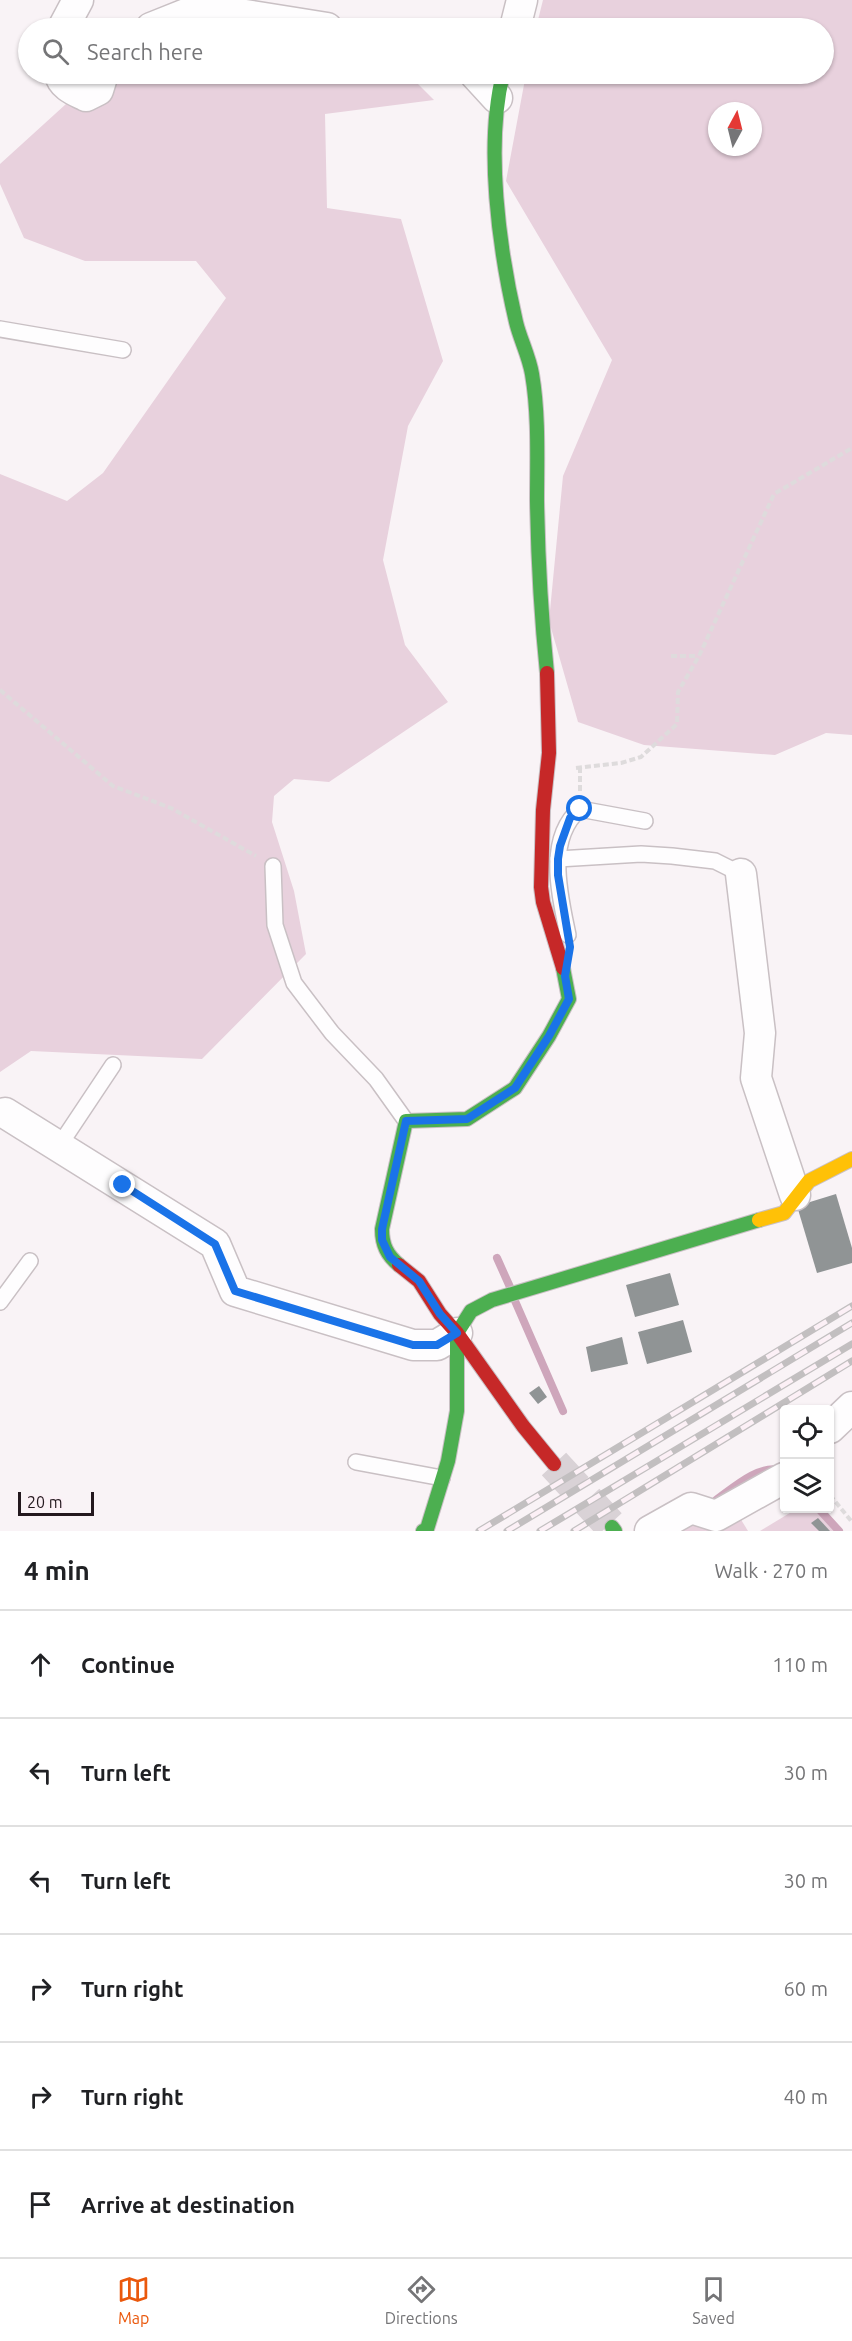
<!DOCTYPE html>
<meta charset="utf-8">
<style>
body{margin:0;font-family:Ubuntu,sans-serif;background:#f2f2f2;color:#202124}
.controls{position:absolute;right:18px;bottom:18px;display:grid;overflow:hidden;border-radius:6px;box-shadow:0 2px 4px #0004}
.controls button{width:54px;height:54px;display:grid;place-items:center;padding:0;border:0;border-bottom:2px solid #e0e0e0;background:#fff;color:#202124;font:30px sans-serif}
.compass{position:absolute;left:708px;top:102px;width:54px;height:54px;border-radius:50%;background:#fff;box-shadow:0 2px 4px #0004;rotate:7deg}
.scale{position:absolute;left:18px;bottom:15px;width:76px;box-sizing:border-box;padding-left:6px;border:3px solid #23181e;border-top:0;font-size:16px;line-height:21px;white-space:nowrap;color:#23181e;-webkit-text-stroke:4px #fcf0f6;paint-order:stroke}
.stop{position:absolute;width:18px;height:18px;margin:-14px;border:4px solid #1a73e8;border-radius:50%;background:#fff}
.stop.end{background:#1a73e8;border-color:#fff;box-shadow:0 2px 6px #0008}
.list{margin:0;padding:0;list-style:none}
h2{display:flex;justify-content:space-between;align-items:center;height:78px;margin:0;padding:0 24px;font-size:26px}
h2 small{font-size:20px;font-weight:400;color:#757577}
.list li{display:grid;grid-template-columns:39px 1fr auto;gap:18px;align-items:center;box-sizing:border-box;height:108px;padding:0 24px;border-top:2px solid #e0e0e0}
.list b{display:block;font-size:22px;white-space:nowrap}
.list em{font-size:20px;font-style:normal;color:#757577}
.icon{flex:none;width:33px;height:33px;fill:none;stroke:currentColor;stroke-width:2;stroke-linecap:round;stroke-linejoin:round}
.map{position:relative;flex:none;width:852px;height:1531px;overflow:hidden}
.search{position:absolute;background:#fff;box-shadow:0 2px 4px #0004;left:18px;right:18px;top:18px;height:66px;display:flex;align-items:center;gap:15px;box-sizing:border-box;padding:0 21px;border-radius:33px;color:#757577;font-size:22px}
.sheet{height:726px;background:#fff}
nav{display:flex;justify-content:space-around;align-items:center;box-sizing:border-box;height:84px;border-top:2px solid #e0e0e0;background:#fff;font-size:16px;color:#757577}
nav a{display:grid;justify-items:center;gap:3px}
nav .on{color:#ea580c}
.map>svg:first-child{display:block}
</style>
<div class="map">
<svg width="852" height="1531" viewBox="0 0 852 1531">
<rect width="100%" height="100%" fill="#f9f3f6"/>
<!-- green -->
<g fill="#e8d1dd" fill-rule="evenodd">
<path d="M543,0h309v735l-26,-2 -51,22 -131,-10 -66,-23 -29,-101 14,-145 49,-116 -106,-179 20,-107h298v-46h-288zM717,111h36v36h-36z"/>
<polygon points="99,74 408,74 434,100 325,114 327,208 401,219 443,361 408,426 383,560 405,645 448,702 329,782 294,779 274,796 272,822 294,891 306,954 202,1059 31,1051 0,1072 0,474 67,501 103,473 226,298 196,261 85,261 24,238 0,184 0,164"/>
<polygon points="732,1505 748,1531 674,1531"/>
<polygon points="798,1508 818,1509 839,1531 760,1531"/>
</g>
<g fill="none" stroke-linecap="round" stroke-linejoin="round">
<!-- stream -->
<g stroke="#cea6bb" stroke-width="8">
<polyline points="497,1258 510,1287"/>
<polyline points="515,1301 563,1411"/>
<path d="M716,1500c17,-12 42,-35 63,-30"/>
<polyline points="818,1508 839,1531"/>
</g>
</g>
<!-- building -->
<g fill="#909495">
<polygon points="836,1194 852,1248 852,1263 817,1273 797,1206"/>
<polygon points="670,1273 679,1305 635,1317 626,1285"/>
<polygon points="683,1320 692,1352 647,1364 638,1332"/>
<polygon points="622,1337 628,1364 591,1372 586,1347"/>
<polygon points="539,1386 547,1397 538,1404 529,1393"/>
<polygon points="818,1518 830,1531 819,1531 811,1523"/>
</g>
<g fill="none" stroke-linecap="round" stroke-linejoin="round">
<!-- secondary-tunnel -->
<polyline stroke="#d9d2d6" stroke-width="33" stroke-dasharray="33 16" stroke-linecap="butt" points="554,1464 612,1527"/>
<defs>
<g id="lane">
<polyline points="0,329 123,350"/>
<polyline points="558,859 641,854 672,856 715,861 741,874"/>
<polyline points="273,866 275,925 294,983 332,1033 376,1079 406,1121"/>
<path d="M568,935c-8,-39 -23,-96 12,-126l65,12"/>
<polyline points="59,1146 113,1065"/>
<polyline points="0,1302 30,1261"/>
<polyline points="356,1462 442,1478"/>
</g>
<g id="street">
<polyline points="63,28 78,0"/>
<polyline points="151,28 201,8 327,28"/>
<polyline points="515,28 522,0"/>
<path d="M60,74c2,12 16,17 26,22l12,-6 5,-16"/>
<polyline points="475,74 497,98"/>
<polyline points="741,874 760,1033 756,1078 795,1195"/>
<polyline points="5,1113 215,1244 235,1291 413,1345 437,1345 457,1333"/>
<polyline points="830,1428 852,1407"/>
<polyline points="650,1531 691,1508 716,1516 784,1478"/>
</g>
<g id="fast">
<path d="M503,74c-18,72 -4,175 13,248 4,17 13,34 16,52 7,41 5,85 5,127 1,58 4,114 10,172"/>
<path d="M399,1265c-12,-10 -17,-20 -17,-36l24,-108 61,-2 48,-31 34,-52 20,-37 -6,-31"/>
<polyline points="612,1527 615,1531"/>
<polyline points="423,1531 427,1529 448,1461 457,1411 457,1333 471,1311 492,1300 759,1220"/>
</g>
<polyline id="slow" points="759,1220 784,1213 809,1181 852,1159"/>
<g id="jam">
<polyline points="547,673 549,753 543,810 541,887 543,902 563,968"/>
<polyline points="399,1265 419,1281 440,1314 457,1333 523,1426 554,1464"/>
</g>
</defs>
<!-- lane casing -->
<use href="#lane" stroke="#c9c0c4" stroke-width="18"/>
<!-- street casing -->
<use href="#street" stroke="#c9c0c4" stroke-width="33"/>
<!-- fast casing -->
<use href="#fast" stroke="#c9c0c4" stroke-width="16"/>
<!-- slow casing -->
<use href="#slow" stroke="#c9c0c4" stroke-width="16"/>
<!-- jam casing -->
<use href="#jam" stroke="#c9c0c4" stroke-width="16"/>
<!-- path -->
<g stroke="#dedbdc" stroke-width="4" stroke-dasharray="6 3" stroke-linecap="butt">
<polyline points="671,656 698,656"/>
<polyline points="0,690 113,786 171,808 256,856"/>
<polyline points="576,768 621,763 641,757 677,724 678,692 699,656 774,494 852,448"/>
<polyline points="580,791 580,768"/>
<polyline points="830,1495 852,1522"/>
</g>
<!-- lane -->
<use href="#lane" stroke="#fefdfe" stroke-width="15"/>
<!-- street -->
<use href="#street" stroke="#fefdfe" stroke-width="30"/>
<!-- fast -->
<use href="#fast" stroke="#4caf50" stroke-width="14"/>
<!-- slow -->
<use href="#slow" stroke="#ffc107" stroke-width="14"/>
<!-- jam -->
<use href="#jam" stroke="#c62828" stroke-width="14"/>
<defs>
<g id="rail">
<polyline points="479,1531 852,1306"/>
<polyline points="507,1531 852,1323"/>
<polyline points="540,1531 852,1344"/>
<polyline points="574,1531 852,1361"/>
</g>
</defs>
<!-- rail casing -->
<use href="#rail" stroke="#c2bfc0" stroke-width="7"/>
<!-- rail -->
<use href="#rail" stroke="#fcf0f6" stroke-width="4.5" stroke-dasharray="14" stroke-linecap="butt"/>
</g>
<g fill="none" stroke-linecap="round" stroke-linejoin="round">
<!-- route -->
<polyline stroke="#1a73e8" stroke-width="8" points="123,1185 215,1244 235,1291 413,1345 437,1345 457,1333 440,1314 419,1281 390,1257 382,1240 382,1229 406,1121 467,1119 515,1088 549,1036 569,999 565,976 570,947 558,875 558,859 560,846 570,818 580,809"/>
</g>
</svg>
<div class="controls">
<button><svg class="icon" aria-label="locate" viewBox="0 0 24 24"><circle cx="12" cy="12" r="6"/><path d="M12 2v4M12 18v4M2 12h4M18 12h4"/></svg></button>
<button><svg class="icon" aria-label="layers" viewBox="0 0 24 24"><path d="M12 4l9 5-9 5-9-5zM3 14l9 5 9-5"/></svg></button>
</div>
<svg class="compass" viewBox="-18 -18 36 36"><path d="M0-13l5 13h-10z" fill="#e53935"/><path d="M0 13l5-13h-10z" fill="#757577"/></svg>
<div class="scale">20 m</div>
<div class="stop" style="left:580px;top:809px"></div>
<div class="stop end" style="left:123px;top:1185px"></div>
<div class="search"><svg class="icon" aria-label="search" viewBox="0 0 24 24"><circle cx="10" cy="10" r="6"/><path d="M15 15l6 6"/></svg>Search here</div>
</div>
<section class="sheet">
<h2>4 min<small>Walk · 270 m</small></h2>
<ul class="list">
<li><svg class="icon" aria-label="ahead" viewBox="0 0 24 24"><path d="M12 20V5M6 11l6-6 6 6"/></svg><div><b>Continue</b></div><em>110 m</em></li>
<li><svg class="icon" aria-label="left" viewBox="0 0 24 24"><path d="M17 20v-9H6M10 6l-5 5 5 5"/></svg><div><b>Turn left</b></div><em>30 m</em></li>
<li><svg class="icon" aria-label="left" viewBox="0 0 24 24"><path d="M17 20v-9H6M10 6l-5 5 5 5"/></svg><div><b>Turn left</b></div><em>30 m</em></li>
<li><svg class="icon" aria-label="right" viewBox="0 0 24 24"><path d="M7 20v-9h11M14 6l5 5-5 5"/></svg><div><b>Turn right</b></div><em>60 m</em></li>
<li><svg class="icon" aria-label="right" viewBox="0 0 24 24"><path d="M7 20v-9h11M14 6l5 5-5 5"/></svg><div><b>Turn right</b></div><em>40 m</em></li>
<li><svg class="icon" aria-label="arrive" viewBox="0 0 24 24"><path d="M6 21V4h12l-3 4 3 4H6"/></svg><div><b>Arrive at destination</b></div></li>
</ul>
</section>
<nav>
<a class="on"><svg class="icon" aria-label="map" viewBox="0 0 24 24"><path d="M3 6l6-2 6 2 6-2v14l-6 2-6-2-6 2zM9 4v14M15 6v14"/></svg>Map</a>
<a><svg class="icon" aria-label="directions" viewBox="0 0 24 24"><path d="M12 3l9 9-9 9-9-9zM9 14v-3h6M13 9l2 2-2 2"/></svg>Directions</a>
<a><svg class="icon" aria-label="saved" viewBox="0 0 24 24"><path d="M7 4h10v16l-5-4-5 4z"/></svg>Saved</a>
</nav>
